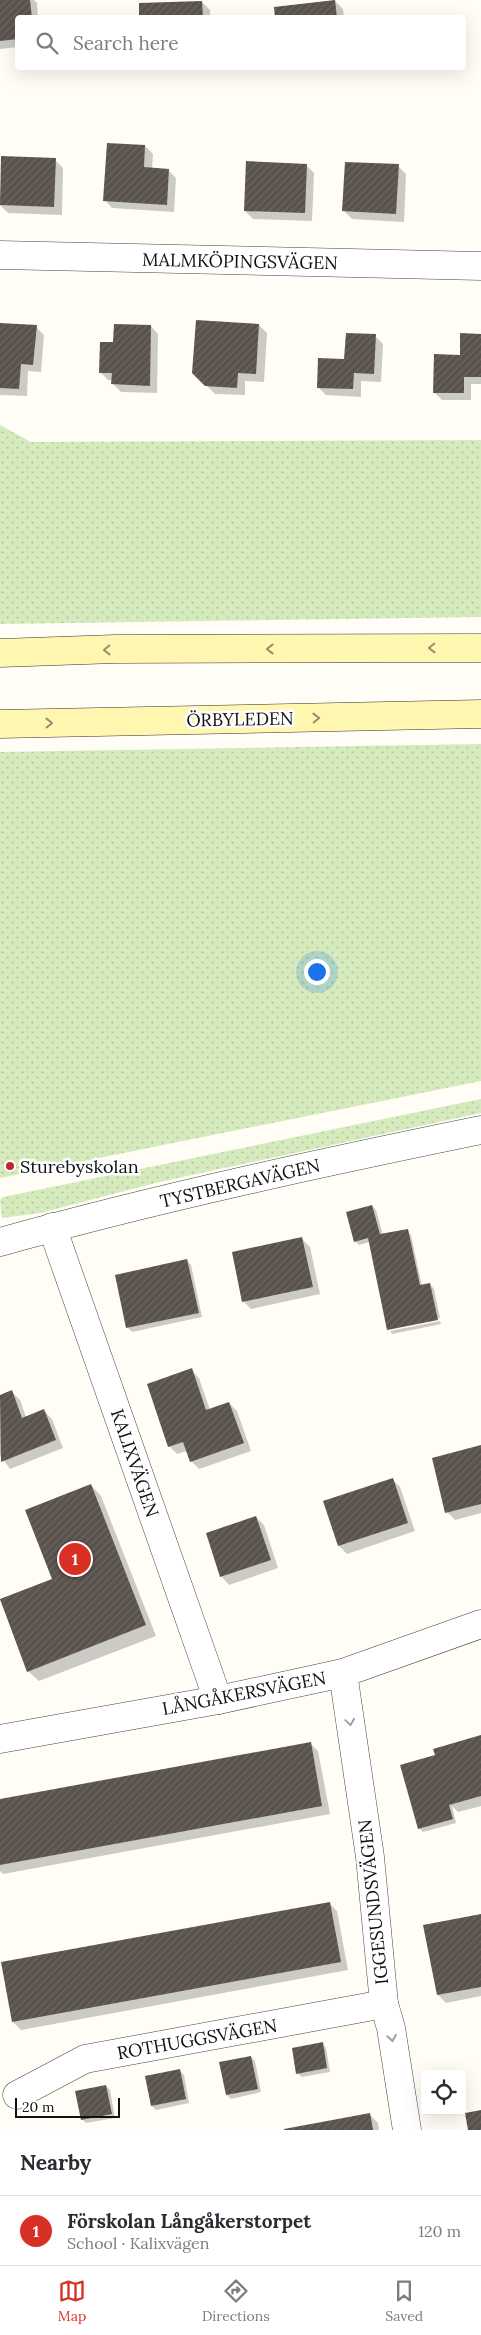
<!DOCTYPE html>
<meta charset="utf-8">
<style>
body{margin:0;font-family:Lora,serif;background:#f7f7f7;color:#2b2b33}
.controls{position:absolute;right:15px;bottom:15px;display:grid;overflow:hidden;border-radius:5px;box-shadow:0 5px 20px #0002}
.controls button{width:45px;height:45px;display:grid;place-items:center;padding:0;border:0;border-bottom:1px solid #e1e1e2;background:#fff;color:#2b2b33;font:25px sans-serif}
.scale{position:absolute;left:15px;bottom:12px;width:105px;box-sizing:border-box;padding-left:5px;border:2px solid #111;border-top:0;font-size:14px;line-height:18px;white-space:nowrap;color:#111;-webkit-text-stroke:4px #fff;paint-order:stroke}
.you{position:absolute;left:316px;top:971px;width:18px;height:18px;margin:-12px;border:4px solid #fff;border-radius:50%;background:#1a73e8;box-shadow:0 0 0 8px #1a73e833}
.badge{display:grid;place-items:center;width:32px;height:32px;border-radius:50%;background:#d93025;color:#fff;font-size:16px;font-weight:700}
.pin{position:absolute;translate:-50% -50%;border:2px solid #fff;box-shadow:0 1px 5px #0006}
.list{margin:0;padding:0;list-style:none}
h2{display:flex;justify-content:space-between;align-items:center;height:65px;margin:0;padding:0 20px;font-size:21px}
h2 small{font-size:16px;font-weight:400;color:#7c7c81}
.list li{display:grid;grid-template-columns:32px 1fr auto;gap:15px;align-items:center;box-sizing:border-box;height:70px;padding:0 20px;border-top:1px solid #e1e1e2}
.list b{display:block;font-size:19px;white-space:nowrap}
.list p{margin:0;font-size:16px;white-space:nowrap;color:#7c7c81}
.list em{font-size:16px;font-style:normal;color:#7c7c81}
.icon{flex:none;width:28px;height:28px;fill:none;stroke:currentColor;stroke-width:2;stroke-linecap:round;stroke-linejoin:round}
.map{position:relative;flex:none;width:481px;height:2130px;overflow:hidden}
.search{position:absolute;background:#fff;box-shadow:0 5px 20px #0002;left:15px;right:15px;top:15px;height:55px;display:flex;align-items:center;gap:12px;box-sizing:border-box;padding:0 18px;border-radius:5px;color:#7c7c81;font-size:19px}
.sheet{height:135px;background:#fff}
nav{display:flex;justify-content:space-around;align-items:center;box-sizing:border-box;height:70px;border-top:1px solid #e1e1e2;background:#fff;font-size:14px;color:#7c7c81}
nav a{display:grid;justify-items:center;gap:2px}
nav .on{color:#d93025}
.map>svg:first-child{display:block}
</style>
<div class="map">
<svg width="481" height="2130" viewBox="0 0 481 2130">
<defs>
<pattern id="grass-dots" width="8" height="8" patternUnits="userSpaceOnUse" patternTransform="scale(1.25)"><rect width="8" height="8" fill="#d5ebbd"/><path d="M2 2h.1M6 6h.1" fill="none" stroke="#b6c8a1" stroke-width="1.8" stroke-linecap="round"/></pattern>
<pattern id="building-hatch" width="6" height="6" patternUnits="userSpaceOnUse" patternTransform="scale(1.25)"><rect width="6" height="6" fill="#5a524d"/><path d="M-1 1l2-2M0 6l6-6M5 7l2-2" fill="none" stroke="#6d6662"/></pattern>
</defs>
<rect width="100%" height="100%" fill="#fffdf5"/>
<!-- grass -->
<g fill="url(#grass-dots)">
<polygon points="0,425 31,442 481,440 481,617 0,624"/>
<polygon points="481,744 481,1081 0,1178 0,752"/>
<polygon points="481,1099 481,1113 159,1182 40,1213 2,1218 0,1200 3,1197"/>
</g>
<!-- shadow -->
<g fill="#0003">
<polygon points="0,0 34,0 37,3 38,18 18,18 18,47 0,49"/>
<polygon points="335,1 343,9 344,18 276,18"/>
<polygon points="202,2 210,10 210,18 140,18"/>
<polygon points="145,146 153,154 152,169 168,170 176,178 174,212 112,208 105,200"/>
<polygon points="2,157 55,160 63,168 62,215 8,213 0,205"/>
<polygon points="306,165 314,173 312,221 253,219 245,211"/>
<polygon points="398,166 406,174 404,222 352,219 344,211"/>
<polygon points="0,324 36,327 44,335 41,372 28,371 27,396 0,395"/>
<polygon points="259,325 267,333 264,382 245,381 245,395 215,394 194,373"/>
<polygon points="151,326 158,334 157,393 121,392 113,384 113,380 108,380 100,372 114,344"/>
<polygon points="481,335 481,384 471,384 471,400 442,400 434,392 461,356"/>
<polygon points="375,336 383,344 381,382 361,381 361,397 326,395 318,387"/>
<polygon points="372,1206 376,1210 383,1235 407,1230 411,1235 422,1286 430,1284 434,1289 440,1318 388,1330 370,1242 359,1245 355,1241"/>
<polygon points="302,1239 310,1247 320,1294 251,1309 243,1301"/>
<polygon points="187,1260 191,1265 202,1317 132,1332 128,1328 117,1276"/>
<polygon points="440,1321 441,1324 392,1334 390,1331"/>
<polygon points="191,1370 199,1378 210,1410 229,1403 237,1411 251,1451 199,1469 191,1461 187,1451 177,1454 169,1446"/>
<polygon points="12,1392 20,1400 26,1417 44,1411 52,1419 63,1448 10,1469 0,1455 0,1396"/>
<polygon points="481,1447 481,1513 455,1520 447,1512"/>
<polygon points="392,1479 400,1487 415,1531 347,1554 339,1546 324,1502"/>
<polygon points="91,1485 101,1496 156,1636 39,1681 28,1671 0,1600 54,1580"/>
<polygon points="256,1517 264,1525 278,1568 229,1585 222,1577 207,1534"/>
<polygon points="481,1736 481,1806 458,1812 452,1806 456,1823 423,1832 419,1828 436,1755"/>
<polygon points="310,1743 318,1751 330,1814 3,1874 0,1871 0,1800"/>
<polygon points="329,1903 337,1911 348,1970 21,2030 13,2022"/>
<polygon points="481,1915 481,1996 446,2003 438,1995"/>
<polygon points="322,2044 326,2048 330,2072 302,2077 297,2073"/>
<polygon points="251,2057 255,2061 261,2092 231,2099 227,2095"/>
<polygon points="180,2071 184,2075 189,2103 156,2110 152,2106"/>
<polygon points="106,2086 110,2090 115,2118 86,2123 82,2119"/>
<polygon points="370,2115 378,2123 379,2130 286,2130"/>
</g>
<!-- building -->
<g fill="url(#building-hatch)">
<polygon points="0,0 30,0 32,18 18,18 18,39 0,41"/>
<polygon points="335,0 337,18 275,18 274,7"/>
<polygon points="202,1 203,18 139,18 139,3"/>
<polygon points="107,143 145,145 144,167 169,169 167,205 103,201"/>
<polygon points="1,156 56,158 54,207 0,205"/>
<polygon points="246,161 307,164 305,213 244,211"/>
<polygon points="345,162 399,164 396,214 342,211"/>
<polygon points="196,320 259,324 256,374 238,373 237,388 205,386 192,373"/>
<polygon points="0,323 37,325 33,365 21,364 19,389 0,388"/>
<polygon points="114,324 151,325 150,386 111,384 112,373 99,373 100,342 113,342"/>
<polygon points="346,333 376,334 374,374 354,373 353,389 317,388 318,358 344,359"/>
<polygon points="460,333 481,334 481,377 464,377 464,393 433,393 434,354 460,355"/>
<polygon points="372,1205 380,1234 408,1229 420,1285 430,1283 438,1320 387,1330 368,1238 354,1242 346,1212"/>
<polygon points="302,1237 313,1287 242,1302 232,1252"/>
<polygon points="187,1259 199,1313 126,1328 115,1275"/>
<polygon points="192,1368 206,1410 229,1402 244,1443 190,1462 183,1442 168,1447 147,1384"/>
<polygon points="12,1390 22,1418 44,1409 56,1440 1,1462 0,1395"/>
<polygon points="481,1445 481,1504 445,1513 432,1458"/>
<polygon points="393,1478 408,1523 338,1546 323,1501"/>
<polygon points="91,1484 146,1625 27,1672 0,1599 52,1579 25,1510"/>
<polygon points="256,1516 271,1560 220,1577 206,1533"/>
<polygon points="481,1735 481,1796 449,1805 453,1819 418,1829 400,1765 435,1755 433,1749"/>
<polygon points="311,1742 322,1806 0,1865 0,1799"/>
<polygon points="330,1902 341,1962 12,2022 1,1962"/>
<polygon points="481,1914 481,1987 437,1995 423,1925"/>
<polygon points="323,2042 327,2068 296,2074 292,2048"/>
<polygon points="251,2056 258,2089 226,2095 219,2062"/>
<polygon points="180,2069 186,2099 151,2106 145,2076"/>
<polygon points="106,2085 112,2114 81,2120 75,2091"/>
<polygon points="481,2110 481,2130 468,2130 465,2113"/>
<polygon points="370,2113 373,2130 284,2130 284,2129"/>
</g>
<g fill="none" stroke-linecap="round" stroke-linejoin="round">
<defs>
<g id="street">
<polyline points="0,255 481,266"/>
<polyline points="52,1227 218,1700"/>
<path d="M0,1242c158,-44 320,-79 481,-112"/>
<polyline points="343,1673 370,1857 384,2004 391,2028 407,2130"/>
<polyline points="0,1739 218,1700 343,1673 481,1624"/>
<polyline points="17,2095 85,2059 384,2004"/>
</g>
<g id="secondary">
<polyline points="0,653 115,649 481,648"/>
<polyline points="0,724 481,714"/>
</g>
</defs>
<!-- street casing -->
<use href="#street" stroke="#444" stroke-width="29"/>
<!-- secondary casing -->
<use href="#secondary" stroke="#333" stroke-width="29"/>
<!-- street -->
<use href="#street" stroke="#fff" stroke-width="28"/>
<!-- secondary -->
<use href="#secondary" stroke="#fff6b0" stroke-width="28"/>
</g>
<!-- one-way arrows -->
<defs><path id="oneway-chevron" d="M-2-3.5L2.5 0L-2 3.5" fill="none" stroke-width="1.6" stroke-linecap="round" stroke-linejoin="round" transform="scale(1.25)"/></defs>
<g stroke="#948f68">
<use href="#oneway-chevron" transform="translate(432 648) rotate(179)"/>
<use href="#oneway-chevron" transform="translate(270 649) rotate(180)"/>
<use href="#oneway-chevron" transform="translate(107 650) rotate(179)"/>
<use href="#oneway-chevron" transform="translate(316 718) rotate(-1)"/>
<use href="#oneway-chevron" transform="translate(49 723) rotate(-1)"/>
</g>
<g stroke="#a0a0a0">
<use href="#oneway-chevron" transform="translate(350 1722) rotate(82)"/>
<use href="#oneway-chevron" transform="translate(392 2038) rotate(81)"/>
</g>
<!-- markers -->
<circle fill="#c4262e" stroke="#fff" stroke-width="2" cx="10" cy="1166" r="5"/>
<g text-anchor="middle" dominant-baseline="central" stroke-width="5" stroke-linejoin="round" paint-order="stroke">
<!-- street labels -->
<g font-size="18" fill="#111" stroke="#fff">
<text transform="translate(240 261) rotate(1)">MALMKÖPINGSVÄGEN</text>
<text transform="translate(240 719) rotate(-1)">ÖRBYLEDEN</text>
<text transform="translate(240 1183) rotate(-13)">TYSTBERGAVÄGEN</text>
<text transform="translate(135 1463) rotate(71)">KALIXVÄGEN</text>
<text transform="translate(244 1693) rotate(-11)">LÅNGÅKERSVÄGEN</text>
<text transform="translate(373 1902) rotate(-96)">IGGESUNDSVÄGEN</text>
<text transform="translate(197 2039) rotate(-10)">ROTHUGGSVÄGEN</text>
</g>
<!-- poi labels -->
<g font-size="18" fill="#111" stroke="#fff" text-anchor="start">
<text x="20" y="1166">Sturebyskolan</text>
</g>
</g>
</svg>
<div class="controls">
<button><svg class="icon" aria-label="locate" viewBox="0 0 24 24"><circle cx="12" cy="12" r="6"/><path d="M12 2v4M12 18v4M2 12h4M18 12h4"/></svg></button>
</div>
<div class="scale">20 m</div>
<div class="you"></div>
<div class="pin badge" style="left:75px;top:1559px">1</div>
<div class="search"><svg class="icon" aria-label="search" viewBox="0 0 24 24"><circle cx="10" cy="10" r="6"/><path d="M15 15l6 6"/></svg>Search here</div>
</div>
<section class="sheet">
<h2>Nearby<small></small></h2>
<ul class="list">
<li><span class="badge">1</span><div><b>Förskolan Långåkerstorpet</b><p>School · Kalixvägen</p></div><em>120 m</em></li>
</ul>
</section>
<nav>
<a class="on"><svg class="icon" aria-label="map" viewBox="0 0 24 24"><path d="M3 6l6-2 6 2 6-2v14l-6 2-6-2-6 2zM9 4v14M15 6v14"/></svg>Map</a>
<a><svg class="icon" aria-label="directions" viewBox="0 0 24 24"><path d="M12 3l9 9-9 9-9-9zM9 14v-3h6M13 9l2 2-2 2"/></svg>Directions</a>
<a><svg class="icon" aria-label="saved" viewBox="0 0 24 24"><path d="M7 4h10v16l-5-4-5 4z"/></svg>Saved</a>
</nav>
